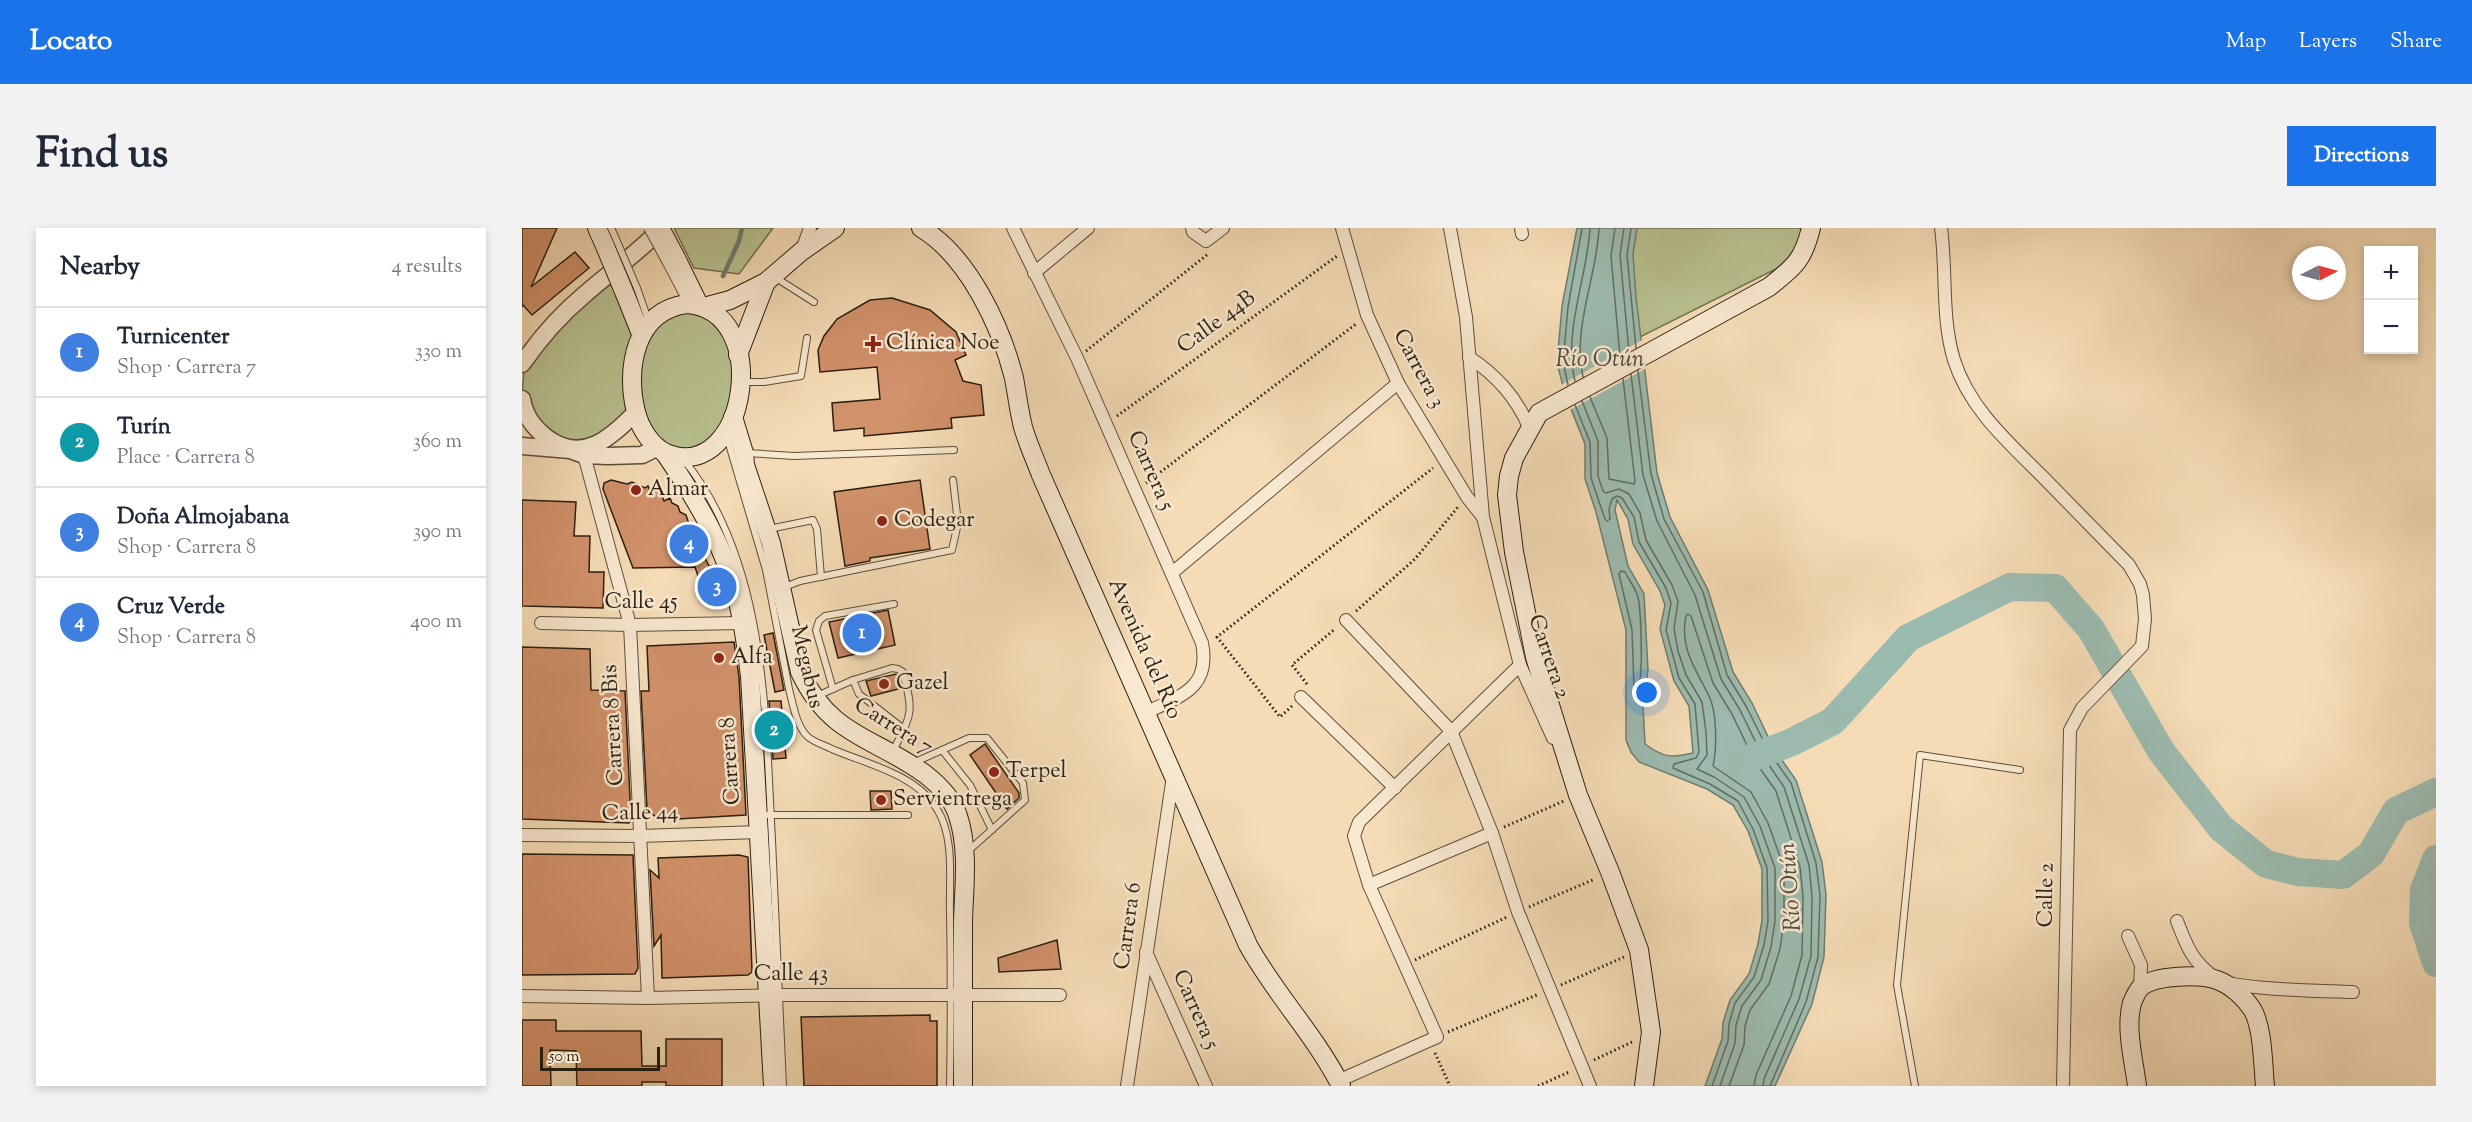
<!DOCTYPE html>
<meta charset="utf-8">
<style>
body{margin:0;font-family:"Sorts Mill Goudy",serif;background:#f2f2f3;color:#1f2937}
.controls{position:absolute;right:18px;top:18px;display:grid;overflow:hidden;border-radius:0px;box-shadow:0 3px 9px #0003}
.controls button{width:54px;height:54px;display:grid;place-items:center;padding:0;border:0;border-bottom:2px solid #e0e1e3;background:#fff;color:#1f2937;font:30px sans-serif}
.compass{position:absolute;left:1770px;top:18px;width:54px;height:54px;border-radius:50%;background:#fff;box-shadow:0 3px 9px #0003;rotate:84deg}
.scale{position:absolute;left:18px;bottom:15px;width:120px;box-sizing:border-box;padding-left:6px;border:3px solid #2b1f10;border-top:0;font-size:16px;line-height:21px;white-space:nowrap;color:#2b1f10;-webkit-text-stroke:4px #f8e8d0;paint-order:stroke}
.you{position:absolute;left:1125px;top:465px;width:21px;height:21px;margin:-15px;border:4px solid #fff;border-radius:50%;background:#1a73e8;box-shadow:0 0 0 9px #1a73e833}
.badge{display:grid;place-items:center;width:39px;height:39px;border-radius:50%;background:#1a73e8;color:#fff;font-size:20px;font-weight:700}
.pin{position:absolute;translate:-50% -50%;border:3px solid #fff;box-shadow:0 2px 6px #0006}
.list{margin:0;padding:0;list-style:none}
h2{display:flex;justify-content:space-between;align-items:center;height:78px;margin:0;padding:0 24px;font-size:26px}
h2 small{font-size:20px;font-weight:400;color:#747a83}
.list li{display:grid;grid-template-columns:39px 1fr auto;gap:18px;align-items:center;box-sizing:border-box;height:90px;padding:0 24px;border-top:2px solid #e0e1e3}
.list b{display:block;font-size:22px;white-space:nowrap}
.list p{margin:0;font-size:20px;white-space:nowrap;color:#747a83}
.list em{font-size:20px;font-style:normal;color:#747a83}
.map{position:relative;flex:none;width:1914px;height:858px;overflow:hidden;border-radius:0px}
header{display:flex;align-items:center;gap:36px;box-sizing:border-box;height:84px;padding:0 30px;background:#1a73e8;color:#fff}
header strong{font-size:28px}
nav{display:flex;gap:33px;margin-inline-start:auto;font-size:21px}
.intro{display:flex;align-items:center;justify-content:space-between;box-sizing:border-box;height:144px;padding:0 36px}
h1{margin:0;font-size:42px}
.button{padding:15px 27px;border-radius:0px;background:#1a73e8;color:#fff;font-size:21px;font-weight:700}
main{display:flex;gap:36px;padding:0 36px}
aside{flex:1;background:#fff;border-radius:0px;box-shadow:0 3px 9px #0003}
.map>svg:first-child{display:block}
</style>
<header>
<strong>Locato</strong>
<nav><a>Map</a><a>Layers</a><a>Share</a></nav>
</header>
<div class="intro"><h1>Find us</h1><a class="button">Directions</a></div>
<main>
<aside>
<h2>Nearby<small>4 results</small></h2>
<ul class="list">
<li><span class="badge" style="background:#3f7fe0">1</span><div><b>Turnicenter</b><p>Shop · Carrera 7</p></div><em>330 m</em></li>
<li><span class="badge" style="background:#0f9aa8">2</span><div><b>Turín</b><p>Place · Carrera 8</p></div><em>360 m</em></li>
<li><span class="badge" style="background:#3f7fe0">3</span><div><b>Doña Almojabana</b><p>Shop · Carrera 8</p></div><em>390 m</em></li>
<li><span class="badge" style="background:#3f7fe0">4</span><div><b>Cruz Verde</b><p>Shop · Carrera 8</p></div><em>400 m</em></li>
</ul>
</aside>
<div class="map">
<svg width="1914" height="858" viewBox="0 0 1914 858">
<rect width="100%" height="100%" fill="#f5dcb6"/>
<filter id="stains"><feTurbulence type="fractalNoise" baseFrequency=".00333" numOctaves="4"/><feColorMatrix values="0 0 0 0 .2 0 0 0 0 .09 0 0 0 0 .02 0 0 0 .5 -.17"/></filter>
<radialGradient id="worn" r=".72"><stop offset=".6" stop-color="#630" stop-opacity="0"/><stop offset="1" stop-color="#630" stop-opacity=".3"/></radialGradient>
<!-- green -->
<g fill="#b9c190" stroke="#727050" stroke-width="1.5">
<polygon points="152,0 251,0 217,46 172,40"/>
<polygon points="1106,0 1289,0 1286,13 1258,39 1090,123"/>
<polygon points="91,48 123,100 177,77 215,115 204,206 151,227 114,184 60,220 23,208 0,167 2,142 18,110"/>
</g>
<!-- water -->
<path fill="#9cbbaf" stroke="#6f7d6f" stroke-width="1.5" fill-rule="evenodd" d="M1055,0h60l-4,26 3,43 21,176 13,44 38,73 25,82 19,31 22,46 22,31 26,82 4,33 -2,62 -12,47 -37,82h-70l17,-47 1,-16 7,-23 19,-26 9,-30 4,-24v-51l-14,-38 -15,-26 -26,-16 -68,-27 -8,-10 -5,-12v-110l-30,-118 -11,-33v-35l-20,-50 -8,-31 5,-57zM1095,272l11,19 5,25 27,47 5,14 -5,24 14,52 15,25 4,47c-22,5 -29,5 -48,-9l-2,-38 5,-36 -4,-76 -16,-28 -13,-56z"/>
<!-- pier -->
<polygon fill="#f5dcb6" points="1122,111 1125,140 1046,183 1037,158"/>
<g fill="none" stroke-linecap="round" stroke-linejoin="round">
<!-- shore -->
<g stroke="#646d60" stroke-width="1.5">
<polyline points="1093,0 1089,28 1098,128"/>
<polyline points="1102,0 1098,27 1107,124"/>
<polyline points="1109,0 1105,27 1114,120"/>
<polyline points="1116,143 1129,246 1142,291 1181,364 1205,447 1224,478 1247,524 1269,555 1294,635 1298,667 1296,729 1284,774 1248,858"/>
<polyline points="1109,146 1121,247 1135,293 1173,367 1199,451 1218,482 1240,527 1262,559 1287,637 1290,668 1289,728 1277,771 1242,851 1241,858"/>
<path d="M1061,149c-11,-50 14,-100 16,-149"/>
<path d="M1053,153c-12,-51 12,-102 15,-153"/>
<polyline points="1046,157 1041,134 1046,79 1060,0"/>
<polyline points="1068,169 1085,210 1087,251 1112,256 1113,253 1101,151"/>
<polyline points="1060,173 1076,213 1076,248 1081,263 1084,265 1097,261 1107,266 1118,285 1124,312 1150,357 1156,373 1152,401 1156,423 1164,447 1180,474 1184,504 1185,527 1175,541 1192,549 1222,569 1238,598 1253,640 1253,693 1249,719 1239,752 1220,778 1214,797 1213,815 1198,858"/>
<polyline points="1053,177 1068,214 1069,250 1083,291 1085,293 1088,291 1087,281 1090,271 1095,268 1100,270 1112,289 1117,314 1144,360 1149,375 1144,402 1157,450 1173,476 1177,524 1174,530 1152,536 1151,540 1188,556 1216,573 1231,601 1245,640 1246,693 1242,717 1232,749 1213,775 1207,796 1206,813 1190,858"/>
<path d="M1099,343l4,1c4,8 11,17 13,25 3,15 6,84 -1,94l-3,-3 -2,-58 -13,-56z"/>
<path d="M1207,858l15,-41 1,-19 5,-16 19,-26 11,-35 4,-28v-53l-16,-45 -17,-31 -38,-26c4,-18 4,-54 -4,-70 -13,-27 -30,-48 -23,-80l2,-2 3,2 22,67 19,31 22,46 22,31 24,76 3,29 -1,59 -11,41 -35,79 -2,11"/>
</g>
<!-- stream -->
<polyline stroke="#6f7d6f" stroke-width="4.5" points="201,48 217,13 220,0"/>
<!-- river -->
<g stroke="#9cbbaf" stroke-width="28">
<polyline points="1224,532 1270,514 1311,493 1386,410 1488,359 1533,360 1569,401 1639,523 1699,600 1744,636 1776,644 1821,647 1849,626 1874,583 1914,564"/>
<polyline points="1914,631 1902,662 1901,695 1914,735"/>
</g>
</g>
<!-- building -->
<g fill="#d1916a" stroke="#2b1f10" stroke-width="1.5">
<polygon points="0,0 35,0 9,59 53,24 67,40 10,87 1,77 0,79"/>
<polygon points="370,70 408,82 434,104 444,127 433,132 441,153 459,157 462,187 429,190 430,200 342,208 342,200 312,203 310,175 358,171 355,139 298,144 296,122 302,108 315,91 348,72"/>
<polygon points="89,252 105,256 110,254 123,260 126,258 128,263 137,260 142,273 148,270 150,275 156,278 158,284 164,287 175,321 178,320 187,338 192,338 198,355 178,354 173,339 111,340 81,261 82,255"/>
<polygon points="398,252 408,321 348,330 348,333 323,338 312,264"/>
<polygon points="0,272 54,274 52,308 68,308 67,344 82,344 81,380 0,378"/>
<polygon points="366,382 373,417 316,430 307,394"/>
<polygon points="251,405 262,462 253,464 242,407"/>
<polygon points="212,414 217,449 224,587 138,592 125,582 119,463 127,463 125,418"/>
<polygon points="0,419 68,421 69,462 103,463 109,592 107,595 0,591"/>
<polygon points="374,446 380,460 349,468 344,453"/>
<polygon points="247,473 259,473 264,530 251,531"/>
<polygon points="463,516 497,565 497,570 485,581 448,527"/>
<polygon points="348,563 369,563 370,581 349,582"/>
<polygon points="0,626 111,627 116,740 113,746 0,747"/>
<polygon points="217,627 226,629 230,744 226,747 140,750 139,707 132,718 128,642 137,650 136,630"/>
<polygon points="535,712 539,741 477,744 476,730"/>
<polygon points="408,787 408,793 415,793 415,858 282,858 279,789"/>
<polygon points="0,792 34,792 34,803 119,803 120,838 144,838 144,811 200,811 200,858 144,858 144,854 120,854 120,858 55,858 54,823 28,822 29,858 0,858"/>
</g>
<g fill="none" stroke-linecap="round" stroke-linejoin="round">
<defs>
<g id="service">
<polyline points="89,0 94,11"/>
<polyline points="144,35 164,73"/>
<polyline points="254,50 292,74"/>
<polyline points="115,60 127,94"/>
<polyline points="219,154 242,154 279,148 285,110"/>
<path d="M204,206l40,136 23,119c4,15 7,36 18,47 6,6 17,9 25,13 34,15 84,25 105,60 18,29 12,70 13,103 1,58 1,116 0,174"/>
<polyline points="225,225 272,228 432,222"/>
<path d="M162,232c83,103 81,254 88,380 4,82 8,164 11,246"/>
<polyline points="247,301 291,292 295,301 299,349"/>
<polyline points="260,360 278,353 430,322 436,295 431,252"/>
<polyline points="331,452 337,466 382,501"/>
<polyline points="311,461 294,402 297,393 303,388 372,376"/>
<path d="M295,468l36,-16 39,-12 6,1 5,3c11,42 9,41 -10,79"/>
<polyline points="420,522 448,557 470,602"/>
<polyline points="391,535 447,510 465,510 501,555 503,572 445,624"/>
<polyline points="246,587 386,587"/>
<polyline points="1393,858 1375,757 1398,527 1498,542"/>
</g>
<g id="minor">
<path d="M491,0l64,130 125,285c9,45 -21,53 -55,69"/>
<polyline points="670,0 671,4 684,13 701,0"/>
<polyline points="820,0 845,87 876,155 945,269 960,288"/>
<polyline points="928,0 944,89 961,289 998,437 1031,510"/>
<polyline points="999,0 1000,6"/>
<path d="M1419,0c6,44 0,89 13,132 15,48 54,82 88,116 29,30 58,59 87,89l11,19 3,11 2,24 -3,27 -60,62 -12,22 -7,356"/>
<polyline points="280,22 288,0"/>
<polyline points="512,45 566,0"/>
<path d="M947,129c28,19 47,40 60,70"/>
<polyline points="62,227 108,397 126,770"/>
<polyline points="650,345 876,155"/>
<polyline points="824,392 929,503 970,605 996,684 1068,858"/>
<polyline points="19,395 108,397 220,395"/>
<polyline points="779,469 873,560"/>
<polyline points="0,607 118,608 237,604"/>
<polyline points="847,657 970,605"/>
<path d="M1655,693c10,26 15,40 38,57 15,12 115,13 138,14"/>
<polyline points="1606,708 1619,737 1618,760"/>
<polyline points="624,724 684,858"/>
<polyline points="0,768 126,770 267,767 538,767"/>
<polyline points="816,853 915,809 847,657 832,608 837,594 998,437"/>
<polyline points="605,858 651,548"/>
</g>
<g id="tertiary">
<path d="M0,136c18,-26 38,-49 62,-69 26,-23 54,-42 78,-67"/>
<path d="M0,171c3,17 11,28 25,39 35,26 64,0 89,-26"/>
<polyline points="0,218 48,222 62,227 86,228 120,227 136,219"/>
</g>
<g id="secondary">
<polyline points="75,0 83,18"/>
<path d="M399,0c47,28 80,98 93,150 3,16 5,33 9,49 5,17 12,32 18,48l207,470c27,49 67,90 93,141"/>
<polyline points="154,30 177,77"/>
<polyline points="103,66 119,106"/>
<path d="M165,76c87,6 60,179 -19,150 -16,-6 -28,-26 -32,-42 -11,-43 -1,-102 51,-108z"/>
<polyline points="182,79 208,72 244,54 280,23 313,0"/>
<polyline points="216,127 244,54"/>
<path d="M211,189l11,36 1,12 26,78 29,129c30,64 74,65 125,102 14,11 28,25 33,42 11,33 6,71 5,105 0,55 0,110 0,165"/>
<path d="M142,224c33,48 65,101 76,159 5,22 7,43 10,65l23,410"/>
<path d="M1122,858l7,-54 -12,-82 -29,-78 -32,-77 -43,-138 -21,-105 -7,-57 2,-19 5,-18 25,-45 230,-126c25,-20 34,-26 42,-59"/>
<path d="M1615,858c-3,-25 -12,-58 -5,-83 2,-5 5,-12 9,-16 14,-12 59,-13 76,-7 14,5 27,17 35,29 11,17 11,57 13,77"/>
</g>
</defs>
<!-- service casing -->
<use href="#service" stroke="#5e4e3a" stroke-width="8"/>
<!-- minor casing -->
<use href="#minor" stroke="#5e4e3a" stroke-width="14"/>
<!-- tertiary casing -->
<use href="#tertiary" stroke="#5e4e3a" stroke-width="19"/>
<!-- secondary casing -->
<use href="#secondary" stroke="#2b1f10" stroke-width="20"/>
<!-- path -->
<g stroke="#2b1f10" stroke-width="3" stroke-dasharray="1.5 3" stroke-linecap="butt">
<polyline points="564,123 686,26"/>
<polyline points="595,188 815,28"/>
<polyline points="624,255 834,96"/>
<polyline points="834,383 893,331 936,279"/>
<polyline points="785,456 770,437 813,401"/>
<polyline points="770,478 758,489 695,409 911,240"/>
<polyline points="982,599 1042,573"/>
<polyline points="1007,679 1073,651"/>
<polyline points="893,732 985,689"/>
<polyline points="1039,757 1102,729"/>
<polyline points="926,804 1017,766"/>
<polyline points="913,825 928,858"/>
<polyline points="1072,832 1112,813"/>
<polyline points="1016,858 1047,844"/>
</g>
<!-- service -->
<use href="#service" stroke="#f8e8d0" stroke-width="6"/>
<!-- minor -->
<use href="#minor" stroke="#f8e8d0" stroke-width="12"/>
<!-- tertiary -->
<use href="#tertiary" stroke="#f8e8d0" stroke-width="16"/>
<!-- secondary -->
<use href="#secondary" stroke="#f8e8d0" stroke-width="18"/>
<defs>
<g id="service-bridge">
<polyline points="125,0 144,35"/>
<polyline points="94,11 115,60"/>
</g>
<g id="secondary-bridge">
<polyline points="138,0 154,30"/>
<polyline points="83,18 103,66"/>
</g>
</defs>
<!-- service-bridge casing -->
<use href="#service-bridge" stroke="#5e4e3a" stroke-width="8" stroke-linecap="butt"/>
<!-- secondary-bridge casing -->
<use href="#secondary-bridge" stroke="#2b1f10" stroke-width="20" stroke-linecap="butt"/>
<!-- service-bridge -->
<use href="#service-bridge" stroke="#f8e8d0" stroke-width="6"/>
<!-- secondary-bridge -->
<use href="#secondary-bridge" stroke="#f8e8d0" stroke-width="18"/>
</g>
<!-- markers -->
<g fill="#8f2418" stroke="#f8e8d0" stroke-width="2">
<path d="M348 107h6v6h6v6h-6v6h-6v-6h-6v-6h6z"/>
<circle cx="114" cy="262" r="6"/>
<circle cx="360" cy="293" r="6"/>
<circle cx="197" cy="430" r="6"/>
<circle cx="362" cy="456" r="6"/>
<circle cx="472" cy="544" r="6"/>
<circle cx="359" cy="572" r="6"/>
</g>
<g text-anchor="middle" dominant-baseline="central" stroke-width="5" stroke-linejoin="round" paint-order="stroke">
<!-- street labels -->
<g font-size="22" fill="#2b1f10" stroke="#f8e8d0">
<text transform="translate(695 95) rotate(-36)">Calle 44B</text>
<text transform="translate(896 141) rotate(62)">Carrera 3</text>
<text transform="translate(628 243) rotate(66)">Carrera 5</text>
<text x="119" y="375">Calle 45</text>
<text transform="translate(622 421) rotate(66)">Avenida del Río</text>
<text transform="translate(1026 429) rotate(71)">Carrera 2</text>
<text transform="translate(284 439) rotate(77)">Megabus</text>
<text transform="translate(92 497) rotate(-93)">Carrera 8 Bis</text>
<text transform="translate(371 499) rotate(32)">Carrera 7</text>
<text transform="translate(209 533) rotate(-94)">Carrera 8</text>
<text transform="translate(118 586) rotate(-1)">Calle 44</text>
<text transform="translate(1525 667) rotate(-89)">Calle 2</text>
<text transform="translate(607 698) rotate(-82)">Carrera 6</text>
<text x="269" y="747">Calle 43</text>
<text transform="translate(673 782) rotate(66)">Carrera 5</text>
</g>
<!-- poi labels -->
<g font-size="22" fill="#2b1f10" stroke="#f8e8d0" text-anchor="start">
<text x="364" y="116">Clínica Noe</text>
<text x="126" y="262">Almar</text>
<text x="372" y="293">Codegar</text>
<text x="209" y="430">Alfa</text>
<text x="374" y="456">Gazel</text>
<text x="484" y="544">Terpel</text>
<text x="371" y="572">Servientrega</text>
</g>
<!-- water labels -->
<g font-size="24" font-style="italic" fill="#4d4e40" stroke="#f8e8d0">
<text x="1078" y="132">Río Otún</text>
<text transform="translate(1269 659) rotate(-94)">Río Otún</text>
</g>
</g>
<rect width="100%" height="100%" filter="url(#stains)"/>
<rect width="100%" height="100%" fill="url(#worn)"/>
</svg>
<div class="controls">
<button>+</button>
<button>−</button>
</div>
<svg class="compass" viewBox="-18 -18 36 36"><path d="M0-13l5 13h-10z" fill="#e53935"/><path d="M0 13l5-13h-10z" fill="#747a83"/></svg>
<div class="scale">50 m</div>
<div class="you"></div>
<div class="pin badge" style="left:340px;top:405px;background:#3f7fe0">1</div>
<div class="pin badge" style="left:252px;top:502px;background:#0f9aa8">2</div>
<div class="pin badge" style="left:195px;top:359px;background:#3f7fe0">3</div>
<div class="pin badge" style="left:167px;top:316px;background:#3f7fe0">4</div>
</div>
</main>
